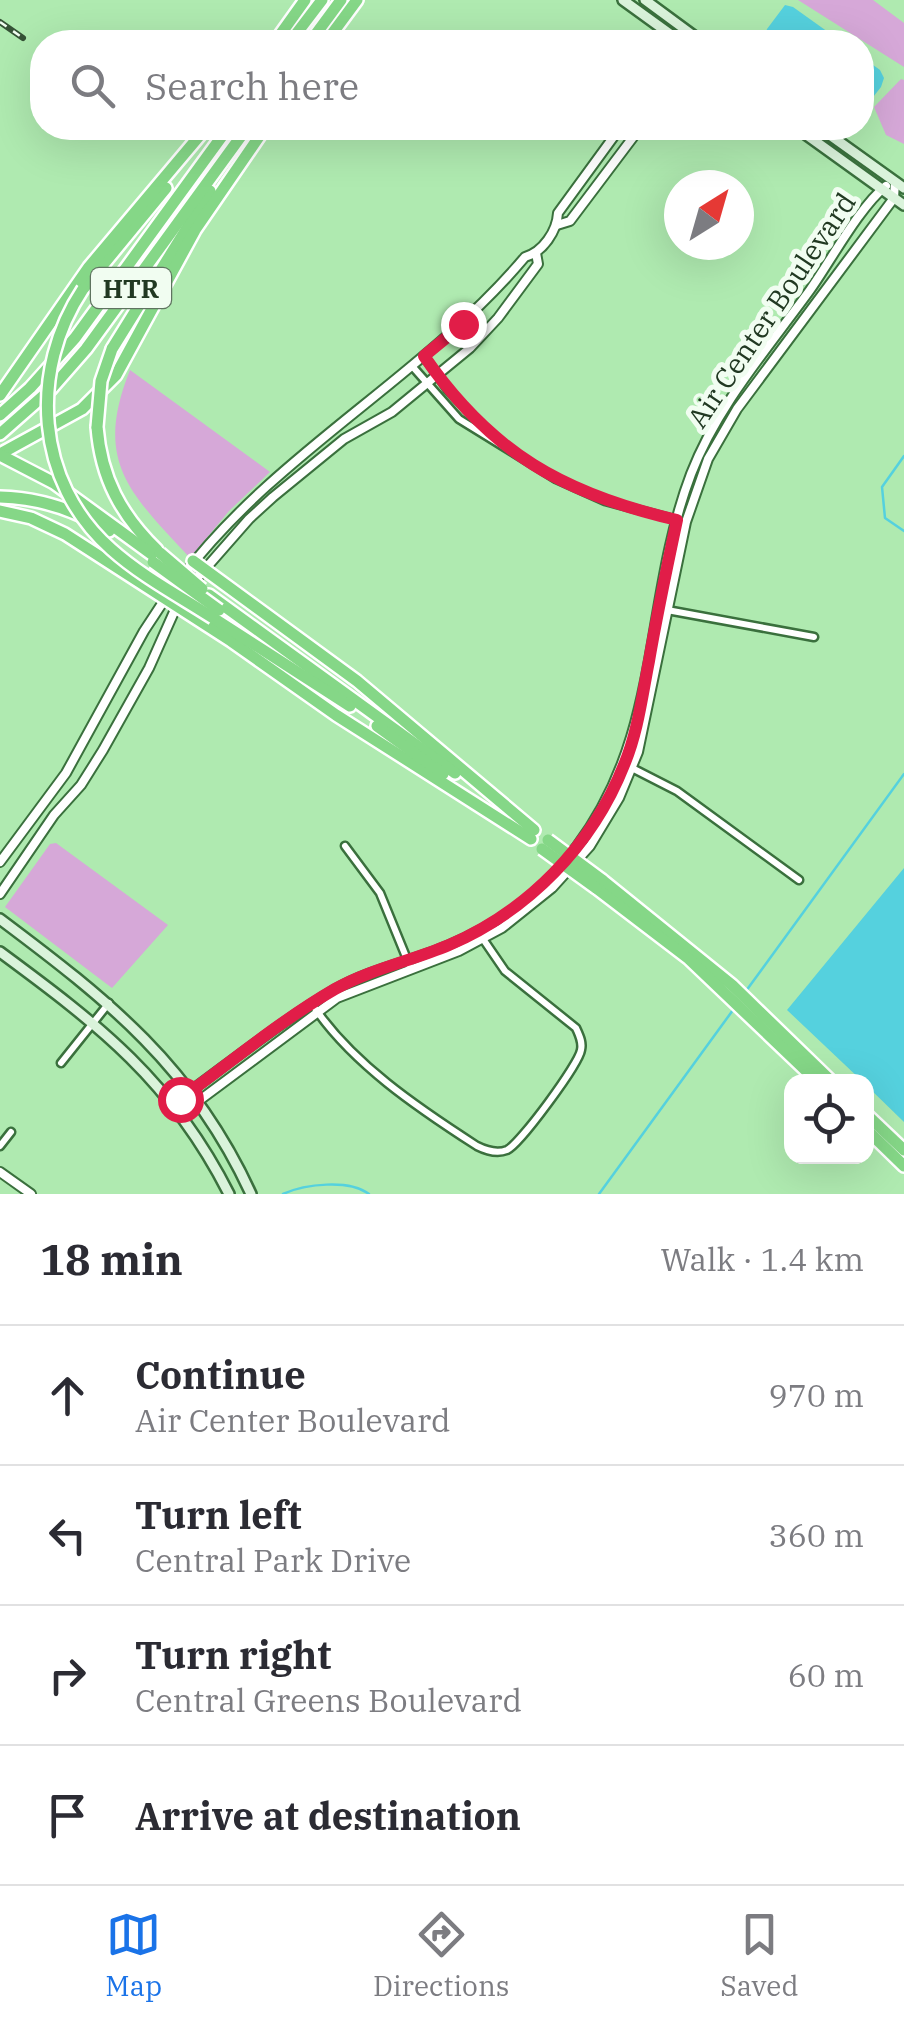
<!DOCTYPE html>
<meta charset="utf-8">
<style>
body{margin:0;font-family:"IBM Plex Serif",serif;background:#f7f7f7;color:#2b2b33}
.controls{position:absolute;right:30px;bottom:30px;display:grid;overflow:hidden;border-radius:20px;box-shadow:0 10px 40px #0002}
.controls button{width:90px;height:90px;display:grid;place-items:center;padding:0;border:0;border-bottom:2px solid #e1e1e2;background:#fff;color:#2b2b33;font:50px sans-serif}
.compass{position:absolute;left:664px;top:170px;width:90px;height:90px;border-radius:50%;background:#fff;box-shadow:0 10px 40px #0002;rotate:37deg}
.stop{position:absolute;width:30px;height:30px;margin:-22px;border:8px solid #e11d48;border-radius:50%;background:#fff}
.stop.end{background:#e11d48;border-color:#fff;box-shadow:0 2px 10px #0008}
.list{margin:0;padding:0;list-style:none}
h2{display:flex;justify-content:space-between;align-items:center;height:130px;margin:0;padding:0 40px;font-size:42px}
h2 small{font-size:32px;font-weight:400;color:#7c7c81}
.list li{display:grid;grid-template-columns:65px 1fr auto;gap:30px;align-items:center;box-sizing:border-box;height:140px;padding:0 40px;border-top:2px solid #e1e1e2}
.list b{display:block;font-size:38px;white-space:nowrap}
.list p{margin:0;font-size:32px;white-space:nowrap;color:#7c7c81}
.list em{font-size:32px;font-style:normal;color:#7c7c81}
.icon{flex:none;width:55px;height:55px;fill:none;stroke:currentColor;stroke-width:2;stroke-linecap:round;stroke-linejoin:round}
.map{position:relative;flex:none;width:904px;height:1194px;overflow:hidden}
.search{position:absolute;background:#fff;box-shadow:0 10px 40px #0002;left:30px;right:30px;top:30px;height:110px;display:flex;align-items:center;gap:25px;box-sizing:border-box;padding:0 35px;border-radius:40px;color:#7c7c81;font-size:38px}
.sheet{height:690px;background:#fff}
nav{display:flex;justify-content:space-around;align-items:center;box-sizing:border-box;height:140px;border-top:2px solid #e1e1e2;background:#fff;font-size:28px;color:#7c7c81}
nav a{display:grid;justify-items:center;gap:5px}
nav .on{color:#1a73e8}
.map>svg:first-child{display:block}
</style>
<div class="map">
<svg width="904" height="1194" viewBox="0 0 904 1194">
<rect width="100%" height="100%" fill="#afeab0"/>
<!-- green -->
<g fill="#d6a8d8">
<polygon points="798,0 873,0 904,23 904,67"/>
<polygon points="901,79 904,80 904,144 886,135 874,107"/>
<path d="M130,370l140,102 -41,39 -39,47c-60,-65 -97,-96 -60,-188z"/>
<polygon points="56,843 168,925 112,988 5,907 50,844"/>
</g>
<!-- water -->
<g fill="#55d1de">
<polygon points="785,5 793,7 842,42 763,42 767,29"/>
<polygon points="862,57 880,70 884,78 881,87 862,111"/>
<polygon points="904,868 904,1122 867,1086 866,1082 862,1081 787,1010"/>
</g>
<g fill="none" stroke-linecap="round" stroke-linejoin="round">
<!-- stream -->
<g stroke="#55d1de" stroke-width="2.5">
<polyline points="904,456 882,487 885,518 904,531"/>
<polyline points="746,991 904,774"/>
<path d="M283,1194c22,-10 66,-15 86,0"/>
<polyline points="599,1194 733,1010"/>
</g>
<defs>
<g id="minor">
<polyline points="424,356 448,390 493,437"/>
<polyline points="412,366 459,419 556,479 605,501 677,520"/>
<polyline points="667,610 814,637"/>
<polyline points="630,767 677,791 799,880"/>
<polyline points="345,846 380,893 411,969"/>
<path d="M312,1004c39,59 106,104 165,142 10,5 20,8 30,4 13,-6 72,-86 74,-100 2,-8 -2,-15 -5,-22l-71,-57 -24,-35"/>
<polyline points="61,1063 109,1003"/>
<polyline points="0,1146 11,1132"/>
</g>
<g id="tertiary">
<polyline points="557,225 570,221 640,128"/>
<path d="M182,577c96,-126 242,-200 343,-320 18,-5 32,-26 33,-44l62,-85"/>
<polyline points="192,584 249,519 273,497 344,439 392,412 470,348 498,318 538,264 536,253"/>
<polyline points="0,862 66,773 144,631 167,596"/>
<polyline points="0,894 54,815 81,785 103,750 149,668 178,603"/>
<path d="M174,1103c53,-38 104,-80 160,-113 36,-21 76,-28 113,-44 51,-21 97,-55 130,-100 86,-115 66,-246 114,-372 26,-68 77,-126 119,-184 20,-28 50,-84 76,-104"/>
<polyline points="181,1114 337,998 459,951 502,928 552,888 590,846 619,798 638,752 686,522 708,459 737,409 894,198 895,182"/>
<polyline points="0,1172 31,1194"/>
</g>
<g id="secondary">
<polyline points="623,0 681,42"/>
<polyline points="645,0 702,42"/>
<polyline points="797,128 904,205"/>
<polyline points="820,128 904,188"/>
<path d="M0,919c108,81 193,148 251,275"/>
<path d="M0,952c99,73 172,129 229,242"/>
</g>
<g id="motorway">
<polyline points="275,42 305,0"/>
<polyline points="290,42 322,0"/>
<polyline points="310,42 341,0"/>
<polyline points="326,42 357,0"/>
<polyline points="83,289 166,188"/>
<polyline points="112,349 210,191"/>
<polyline points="0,395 89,267 206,128"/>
<polyline points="0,415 30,388 75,338 228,128"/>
<path d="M97,427c4,51 24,88 60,123"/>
<polyline points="0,434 51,389 86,349 247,128"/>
<polyline points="0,454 82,409 116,375 195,230 265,128"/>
<polyline points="0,455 54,483 157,558"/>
<path d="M0,497c40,1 76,13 109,34"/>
<polyline points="0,511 31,518 65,534 231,641 336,715 531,839"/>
<polyline points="193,561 357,681 534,830"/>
<polyline points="209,595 455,773"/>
<polyline points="213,618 350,706"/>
<polyline points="377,726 443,774"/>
<polyline points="602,880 732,985 832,1082"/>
<polyline points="596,888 689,959 818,1082"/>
<polyline points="866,1114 904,1150"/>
<polyline points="866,1129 904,1166"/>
</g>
</defs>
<!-- minor casing -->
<use href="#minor" stroke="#3a703d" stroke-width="11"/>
<!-- tertiary casing -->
<use href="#tertiary" stroke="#3a703d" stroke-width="12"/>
<!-- secondary casing -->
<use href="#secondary" stroke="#3a703d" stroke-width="14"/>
<!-- motorway casing -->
<use href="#motorway" stroke="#fff" stroke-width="16"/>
<!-- minor -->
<use href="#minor" stroke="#fff" stroke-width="6"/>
<!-- tertiary -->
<use href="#tertiary" stroke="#fff" stroke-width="8"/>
<!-- secondary -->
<use href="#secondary" stroke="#daf3db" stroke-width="9"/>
<!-- motorway -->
<use href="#motorway" stroke="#85d787" stroke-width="11"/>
<defs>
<polyline id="rail" points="0,22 23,38"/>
</defs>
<!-- rail casing -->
<use href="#rail" stroke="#355236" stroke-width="6"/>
<!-- rail -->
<use href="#rail" stroke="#f1fdf1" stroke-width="2.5" stroke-dasharray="8" stroke-linecap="butt"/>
<defs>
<g id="motorway-bridge">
<path d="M83,289c-54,81 -48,193 28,260 30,27 68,47 102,69"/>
<polyline points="97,427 101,381 112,349"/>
<polyline points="160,553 202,589"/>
<polyline points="153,562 219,610"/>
<polyline points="548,840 602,880"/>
<polyline points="542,849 596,888"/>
</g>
</defs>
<!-- motorway-bridge casing -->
<use href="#motorway-bridge" stroke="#fff" stroke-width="16" stroke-linecap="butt"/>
<!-- motorway-bridge -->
<use href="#motorway-bridge" stroke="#85d787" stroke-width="11"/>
</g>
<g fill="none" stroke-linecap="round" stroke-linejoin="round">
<!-- route -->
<path stroke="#e11d48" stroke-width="12" d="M180,1099c51,-37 100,-78 155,-110 36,-20 76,-28 114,-44 79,-34 143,-99 175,-180 14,-33 18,-69 25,-104 8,-47 18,-94 28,-141 -113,-26 -186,-67 -253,-164l39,-32"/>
</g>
<g text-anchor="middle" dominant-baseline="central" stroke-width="10" stroke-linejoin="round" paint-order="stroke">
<!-- shield labels -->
<rect fill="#f1fdf1" stroke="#5f7460" stroke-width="2.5" x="91" y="268" width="80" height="40" rx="8"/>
<g font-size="25" font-weight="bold" fill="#213922">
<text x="131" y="288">HTR</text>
</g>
<!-- street labels -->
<g font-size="28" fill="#213922" stroke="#f1fdf1">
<text transform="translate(771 310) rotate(-56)">Air Center Boulevard</text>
</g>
</g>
</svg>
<div class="controls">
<button><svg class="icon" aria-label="locate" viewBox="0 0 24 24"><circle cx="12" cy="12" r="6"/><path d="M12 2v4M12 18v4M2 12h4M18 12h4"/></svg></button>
</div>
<svg class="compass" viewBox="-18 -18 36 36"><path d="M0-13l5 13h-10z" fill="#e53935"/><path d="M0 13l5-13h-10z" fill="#7c7c81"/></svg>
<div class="stop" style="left:180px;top:1099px"></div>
<div class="stop end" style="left:463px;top:324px"></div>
<div class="search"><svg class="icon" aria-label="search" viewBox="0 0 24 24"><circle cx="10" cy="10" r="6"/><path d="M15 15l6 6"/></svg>Search here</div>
</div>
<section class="sheet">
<h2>18 min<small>Walk · 1.4 km</small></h2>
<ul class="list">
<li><svg class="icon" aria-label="ahead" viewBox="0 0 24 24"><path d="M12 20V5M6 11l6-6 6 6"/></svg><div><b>Continue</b><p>Air Center Boulevard</p></div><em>970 m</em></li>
<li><svg class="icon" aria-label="left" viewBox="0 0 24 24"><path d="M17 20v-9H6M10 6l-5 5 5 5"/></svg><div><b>Turn left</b><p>Central Park Drive</p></div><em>360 m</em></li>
<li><svg class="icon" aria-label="right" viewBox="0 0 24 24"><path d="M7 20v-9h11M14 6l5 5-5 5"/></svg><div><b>Turn right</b><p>Central Greens Boulevard</p></div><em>60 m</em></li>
<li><svg class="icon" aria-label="arrive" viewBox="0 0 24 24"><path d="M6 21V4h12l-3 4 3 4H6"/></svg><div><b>Arrive at destination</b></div></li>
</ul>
</section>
<nav>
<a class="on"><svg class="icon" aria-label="map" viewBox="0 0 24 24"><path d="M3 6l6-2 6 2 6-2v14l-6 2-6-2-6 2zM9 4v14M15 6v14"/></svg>Map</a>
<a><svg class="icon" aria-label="directions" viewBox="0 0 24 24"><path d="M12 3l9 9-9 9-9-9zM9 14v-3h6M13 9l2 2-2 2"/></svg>Directions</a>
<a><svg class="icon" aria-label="saved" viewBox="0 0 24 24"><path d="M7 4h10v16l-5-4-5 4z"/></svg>Saved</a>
</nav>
